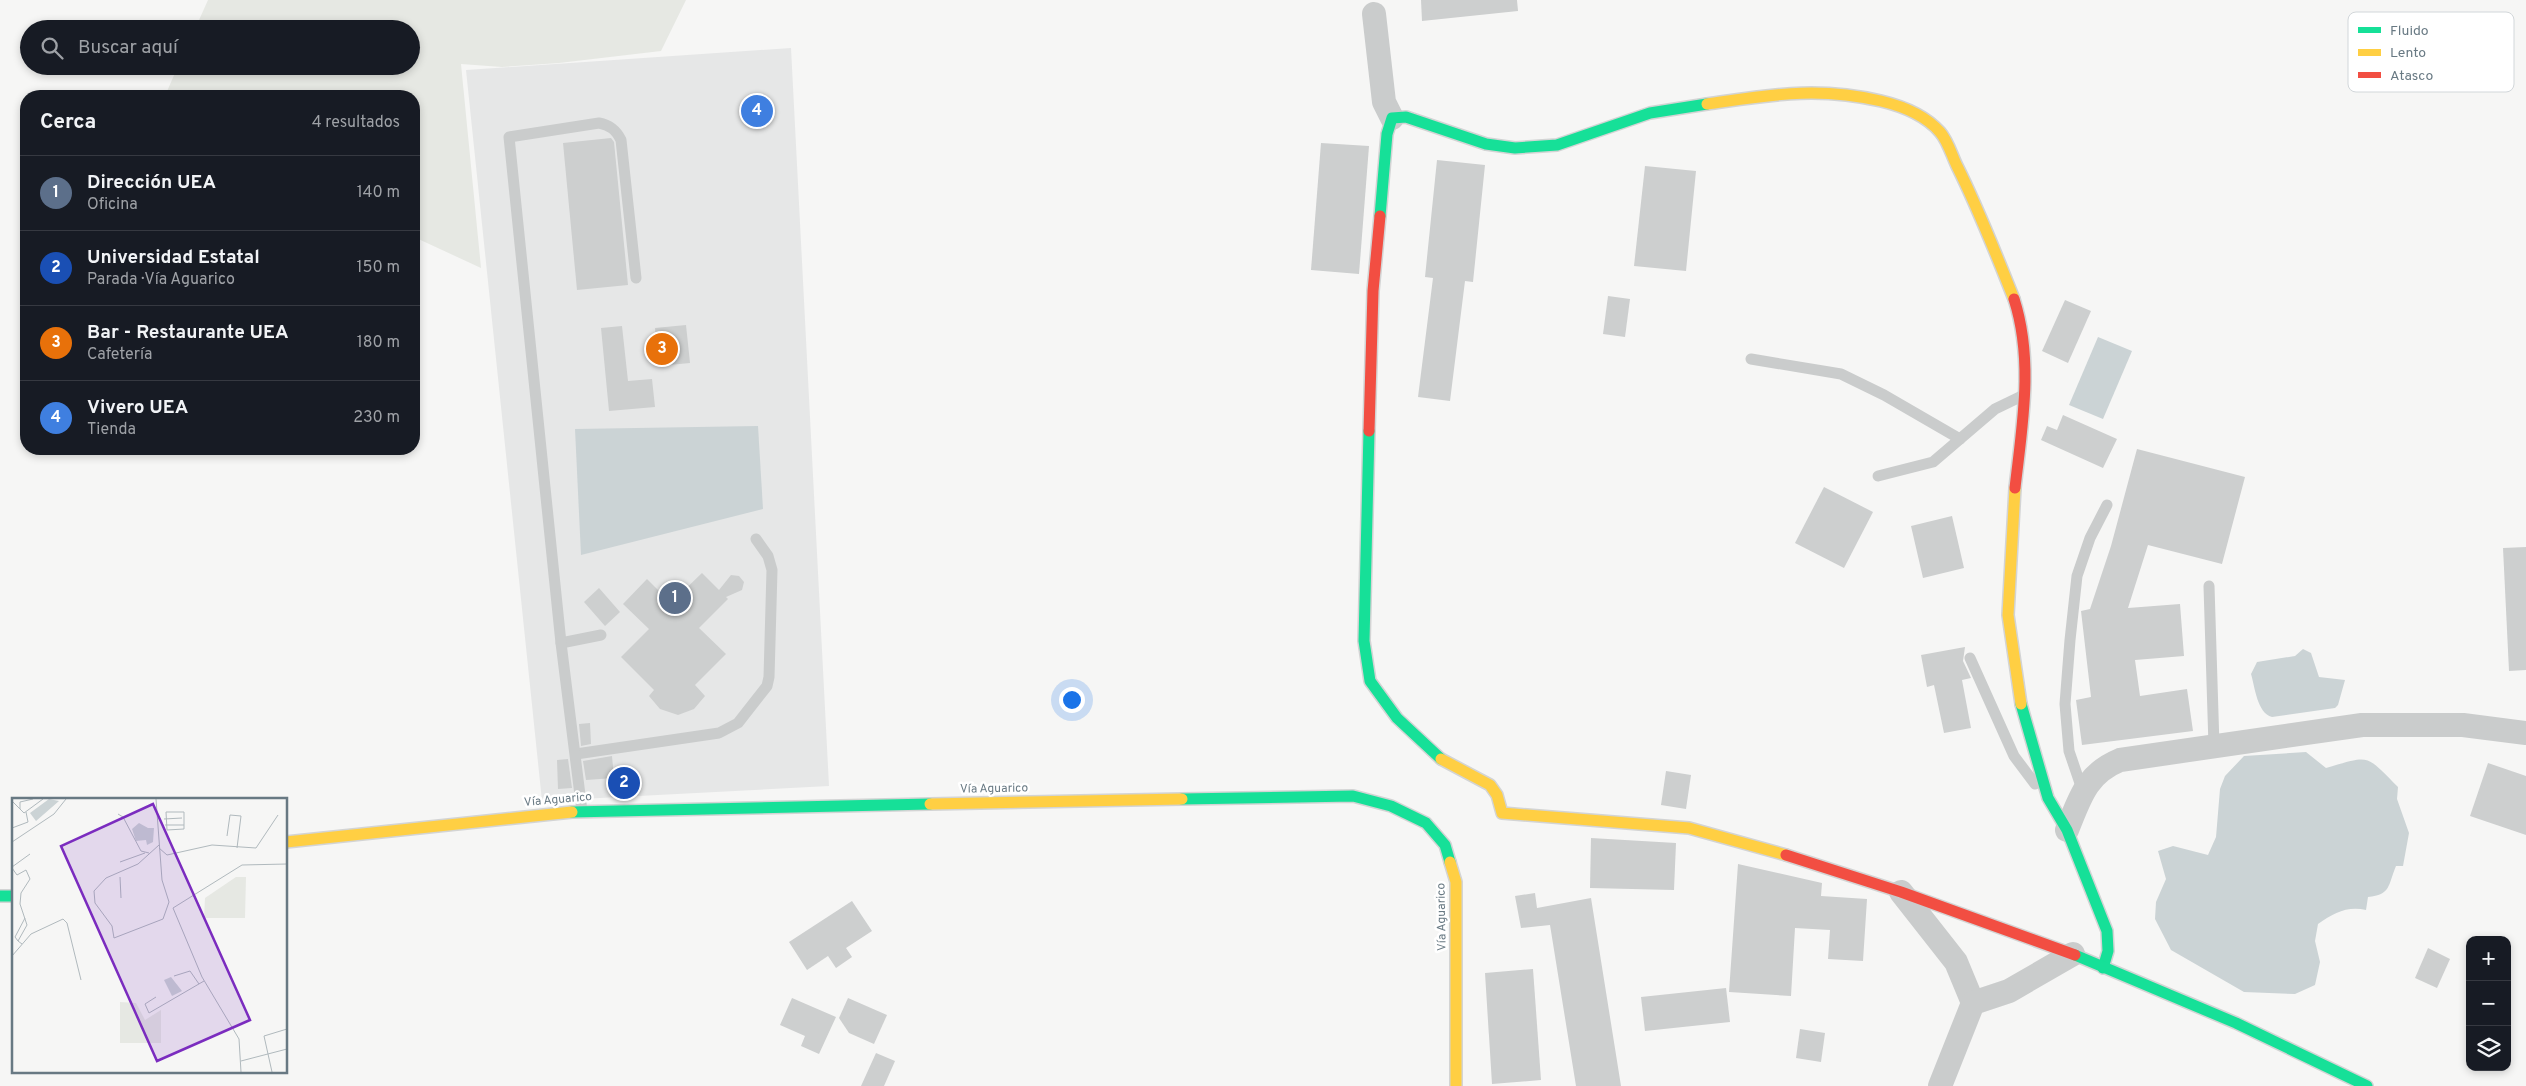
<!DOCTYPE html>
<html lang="es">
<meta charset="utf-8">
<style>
body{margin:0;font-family:Overpass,sans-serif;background:#242831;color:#f1f3f6}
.controls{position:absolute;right:15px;bottom:15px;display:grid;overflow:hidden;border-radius:10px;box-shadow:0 2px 8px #0003}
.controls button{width:45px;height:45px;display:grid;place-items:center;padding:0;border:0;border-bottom:1px solid #363941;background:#171b24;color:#f1f3f6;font:25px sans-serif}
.you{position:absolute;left:1071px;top:699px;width:18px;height:18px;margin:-12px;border:4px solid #fff;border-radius:50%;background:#1a73e8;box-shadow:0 0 0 8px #1a73e833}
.badge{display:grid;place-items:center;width:32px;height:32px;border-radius:50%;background:#8c9099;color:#fff;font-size:16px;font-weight:700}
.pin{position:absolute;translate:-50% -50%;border:2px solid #fff;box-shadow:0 1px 5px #0006}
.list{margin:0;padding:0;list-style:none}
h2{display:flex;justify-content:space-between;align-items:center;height:65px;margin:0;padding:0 20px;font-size:21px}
h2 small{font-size:16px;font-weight:400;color:#9ea1a6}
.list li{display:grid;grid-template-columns:32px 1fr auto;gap:15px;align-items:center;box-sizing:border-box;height:75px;padding:0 20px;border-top:1px solid #363941}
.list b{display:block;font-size:19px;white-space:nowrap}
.list p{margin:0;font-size:16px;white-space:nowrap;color:#9ea1a6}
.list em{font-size:16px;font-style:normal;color:#9ea1a6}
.icon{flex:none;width:28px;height:28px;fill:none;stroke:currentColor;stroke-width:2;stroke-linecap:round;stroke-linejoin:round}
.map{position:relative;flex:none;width:2526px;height:1086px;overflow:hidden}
.search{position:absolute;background:#171b24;box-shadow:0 2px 8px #0003;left:20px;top:20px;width:400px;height:55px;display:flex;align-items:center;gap:12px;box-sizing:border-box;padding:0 18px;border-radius:28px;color:#9ea1a6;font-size:19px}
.panel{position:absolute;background:#171b24;box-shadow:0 2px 8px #0003;left:20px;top:90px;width:400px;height:365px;border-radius:20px}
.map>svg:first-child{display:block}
</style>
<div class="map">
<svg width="2526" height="1086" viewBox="0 0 2526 1086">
<rect width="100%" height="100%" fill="#f6f6f5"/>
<!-- built -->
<polygon fill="#e6e7e7" points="791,48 829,786 542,801 466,70"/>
<!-- green -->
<polygon fill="#e6e8e3" points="208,0 686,0 661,51 559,63 502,67 461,64 481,268 414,237 414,96 165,96 178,66 411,66 411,29 195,29"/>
<!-- water -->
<g fill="#cbd3d5">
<polygon points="2098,337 2132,351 2103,419 2069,405"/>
<polygon points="758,426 763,509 581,555 575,429"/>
<path d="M2303,649l8,4 8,24 26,3 -7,25 -3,3 -63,9c-15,-4 -17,-30 -21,-43l6,-12 38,-6z"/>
<path d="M2306,752l20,16c45,-13 39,-14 72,19l-1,12 12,34 -6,33h-7c-8,19 -5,29 -28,31l-2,13c-19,-4 -32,3 -48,14l-3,17 5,21 -5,23 -20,9 -51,-2 -73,-42 -16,-31 1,-17 10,-23 -8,-28 15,-5 35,9 8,-18 4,-48 5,-13 19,-20z"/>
</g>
<!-- building -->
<g fill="#cdcfcf">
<polygon points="1421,0 1517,0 1518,11 1422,21"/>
<polygon points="611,138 614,142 628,285 577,290 563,143"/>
<polygon points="1321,143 1369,146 1359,274 1311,270"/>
<polygon points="1437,160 1485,165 1473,282 1465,281 1450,401 1418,397 1433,278 1425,277"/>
<polygon points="1645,166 1696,171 1686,271 1634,266"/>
<polygon points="1608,296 1630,299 1625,337 1603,334"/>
<polygon points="2065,300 2091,311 2068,363 2042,351"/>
<polygon points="686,325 690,363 658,366 655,328"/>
<polygon points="622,326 628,381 652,379 655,407 609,411 601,328"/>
<polygon points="2063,415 2117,439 2103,468 2041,440 2047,426 2057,430"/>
<polygon points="2137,449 2245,477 2222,564 2148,545 2128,608 2180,604 2184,656 2135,660 2140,696 2187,689 2193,731 2082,745 2076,700 2091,697 2081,611 2090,609 2111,546"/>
<polygon points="1824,487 1873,512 1844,568 1795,543"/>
<polygon points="1952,516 1964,568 1923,578 1911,526"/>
<polygon points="2526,547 2526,670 2509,671 2503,548"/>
<polygon points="702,573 719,590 731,575 739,576 744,582 742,590 726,597 728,599 699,628 726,654 695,685 705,696 694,709 678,715 660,709 649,696 654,690 621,657 649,629 623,604 647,579 671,603"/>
<polygon points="599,588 620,612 605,626 584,602"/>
<polygon points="1965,647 1963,661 1971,678 1962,680 1971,728 1944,733 1934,685 1927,687 1921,655"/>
<polygon points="590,723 591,744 581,746 579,724"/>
<polygon points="612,756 614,778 586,780 583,761"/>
<polygon points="568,759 572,788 558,789 557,760"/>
<polygon points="2488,763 2526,776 2526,835 2470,816"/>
<polygon points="1666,771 1691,775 1686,809 1661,805"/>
<polygon points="1591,838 1676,843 1674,890 1590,888"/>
<polygon points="1738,864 1822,883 1821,896 1867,899 1863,961 1828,959 1830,930 1795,928 1791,996 1729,992"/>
<polygon points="1535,893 1537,908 1591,898 1621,1086 1576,1086 1550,925 1521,928 1515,896"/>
<polygon points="852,901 872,931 846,948 852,957 836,968 828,956 807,970 789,942"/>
<polygon points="2428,948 2450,959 2437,988 2415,978"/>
<polygon points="1533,969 1541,1080 1492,1084 1485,973"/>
<polygon points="1726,988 1730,1022 1645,1031 1641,997"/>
<polygon points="792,998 836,1017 819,1054 801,1046 805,1036 780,1025"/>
<polygon points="848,998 887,1015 874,1044 849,1033 839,1018"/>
<polygon points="1800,1029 1825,1033 1821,1062 1796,1058"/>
<polygon points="876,1053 895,1061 884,1086 861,1086"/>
</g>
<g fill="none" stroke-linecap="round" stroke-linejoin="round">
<defs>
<g id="fast">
<polyline points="1380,216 1387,134 1392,118 1406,117 1486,144 1515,148 1557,145 1650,113 1707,104"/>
<polyline points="1369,431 1364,641 1370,681 1397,718 1441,759"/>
<polyline points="2021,704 2048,798 2067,830 2107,931 2108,951 2103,968"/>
<polyline points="1182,799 1353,796 1391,806 1426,823 1445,845 1450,862"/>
<polyline points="572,812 930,804"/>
<polyline points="0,896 14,896"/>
<polyline points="2075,955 2236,1023 2367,1086"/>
</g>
<g id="slow">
<path d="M1707,104c64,-9 109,-18 174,-3 21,5 44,14 59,31 8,9 12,24 17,34 22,44 39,88 57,133"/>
<polyline points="2015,488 2008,615 2021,704"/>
<polyline points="1441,759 1490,785 1497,795 1502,813 1689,828 1786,855"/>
<polyline points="930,804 1182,799"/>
<polyline points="286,842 572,812"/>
<polyline points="1450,862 1456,882 1456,1086"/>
</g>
<g id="jam">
<path d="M2014,299c20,62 8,127 1,189"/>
<polyline points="1369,431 1373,291 1380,216"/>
<polyline points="1786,855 1901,892 2075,955"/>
</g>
</defs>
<!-- fast casing -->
<use href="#fast" stroke="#d3d4d4" stroke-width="14"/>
<!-- slow casing -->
<use href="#slow" stroke="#d3d4d4" stroke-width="14"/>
<!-- jam casing -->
<use href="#jam" stroke="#d3d4d4" stroke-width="14"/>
<!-- lane -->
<g stroke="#cacccc" stroke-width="11">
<polyline points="1751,359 1841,374 1884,395 1960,439"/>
<polyline points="1878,476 1933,462 1995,409 2024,395"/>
<polyline points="2209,586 2214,746"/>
<polyline points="561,643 601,635"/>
<polyline points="1970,658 2014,756 2035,784"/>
<polyline points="576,754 719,733 738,723 767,686 769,677 772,570 768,556 756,539"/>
<polyline points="2083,792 2069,751 2065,704 2070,640 2077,576 2090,538 2107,505"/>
<path d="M582,811l-21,-168 -52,-506 90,-14c11,2 17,7 22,17l15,138"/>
</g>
<!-- street -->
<g stroke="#cacccc" stroke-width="24">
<polyline points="1374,14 1384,102 1392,118"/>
<path d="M2067,830c13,-32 19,-56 53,-70l242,-35h101l63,8"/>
<polyline points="1901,892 1956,962 1973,1003"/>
<polyline points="1940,1086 1973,1003 2009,991 2073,954"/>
</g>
<!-- fast -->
<use href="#fast" stroke="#16e098" stroke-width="11"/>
<!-- slow -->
<use href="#slow" stroke="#ffcf43" stroke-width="11"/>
<!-- jam -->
<use href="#jam" stroke="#f24e42" stroke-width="11"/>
</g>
<g text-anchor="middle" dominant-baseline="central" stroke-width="5" stroke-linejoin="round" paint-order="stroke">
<!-- street labels -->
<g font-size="12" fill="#687983" stroke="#fff">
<text transform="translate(994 789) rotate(-1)">Vía Aguarico</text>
<text transform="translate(558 800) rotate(-5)">Vía Aguarico</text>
<text transform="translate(1442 917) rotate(-91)">Vía Aguarico</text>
</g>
</g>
<!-- overview -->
<g transform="translate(12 798)">
<rect width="275" height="275" fill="#f6f6f5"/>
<path d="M224,79h10l-1,41h-41l1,-20zM108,204l16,1 9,17 16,-10v33h-41z" fill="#e6e8e3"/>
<path d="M37,1l10,2 -23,20 -6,-8zM127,25l9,5h6l-1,14 -6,3 -1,-5 -10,1 -4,-12zM159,179l11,14 -10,5 -8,-16z" fill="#cbd3d5"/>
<path fill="none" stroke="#b0b9bd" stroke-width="1" d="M144,1l6,81 7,22 -6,17 -49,19 -2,-12 -17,-23 -1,-12 12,-13 32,-14 21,-19M0,3l12,12 19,-14M8,11v-7l13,-3M154,14h18v17l-17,1zM106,16l5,3 18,34 8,2M152,21l18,-1M153,27h19M0,30l16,-6 -2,-10M215,38l3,-21 11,1 -4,32M0,44l42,-28 12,-15M147,50l8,7 45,-10 44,3 22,-33M108,64l25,-9M0,69l18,-13M0,70l5,7 9,-5 4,9 -9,14 -1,11 7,21 -9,16 4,3M108,79l1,21M6,143l-3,-4 10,-19M0,158l19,-22 32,-15 4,4 14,57M162,178l16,-5 9,13M144,199l-11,7 4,9 55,-32M229,263l46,-12M229,274l-2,-33 -37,-62 -29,-69 69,-43 45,-1M260,274l-8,-36 23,-7"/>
<path fill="#7b2cbf" fill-opacity="0.15" stroke="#7b2cbf" stroke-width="2.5" d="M141,6l97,216 -93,41 -96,-215z"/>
<rect width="275" height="275" fill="none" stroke="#687983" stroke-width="2.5"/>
</g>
<!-- legend -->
<rect x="2348" y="12" width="166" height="80" rx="8" fill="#fff" stroke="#d2d7da" stroke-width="1"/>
<rect x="2358" y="27" width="23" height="6" fill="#16e098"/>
<rect x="2358" y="49" width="23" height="7" fill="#ffcf43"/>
<rect x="2358" y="72" width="23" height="6" fill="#f24e42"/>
<g font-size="14" fill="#687983">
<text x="2390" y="35">Fluido</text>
<text x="2390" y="57">Lento</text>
<text x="2390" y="80">Atasco</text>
</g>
</svg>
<div class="controls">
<button>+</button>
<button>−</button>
<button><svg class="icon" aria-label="layers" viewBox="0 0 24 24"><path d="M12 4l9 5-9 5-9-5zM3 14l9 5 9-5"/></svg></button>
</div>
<div class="you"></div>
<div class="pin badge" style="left:675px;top:598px;background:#5c6f8a">1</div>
<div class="pin badge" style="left:624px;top:783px;background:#1a4fb4">2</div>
<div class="pin badge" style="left:662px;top:349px;background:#e8710a">3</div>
<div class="pin badge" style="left:757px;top:111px;background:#3f7fe0">4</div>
<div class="search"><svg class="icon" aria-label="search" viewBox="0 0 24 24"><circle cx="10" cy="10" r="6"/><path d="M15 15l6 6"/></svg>Buscar aquí</div>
<section class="panel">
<h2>Cerca<small>4 resultados</small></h2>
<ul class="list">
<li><span class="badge" style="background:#5c6f8a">1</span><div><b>Dirección UEA</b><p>Oficina</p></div><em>140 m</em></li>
<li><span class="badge" style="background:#1a4fb4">2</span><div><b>Universidad Estatal</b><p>Parada · Vía Aguarico</p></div><em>150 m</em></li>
<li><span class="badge" style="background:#e8710a">3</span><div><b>Bar - Restaurante UEA</b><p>Cafetería</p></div><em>180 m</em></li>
<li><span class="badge" style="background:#3f7fe0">4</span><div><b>Vivero UEA</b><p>Tienda</p></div><em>230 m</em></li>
</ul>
</section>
</div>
